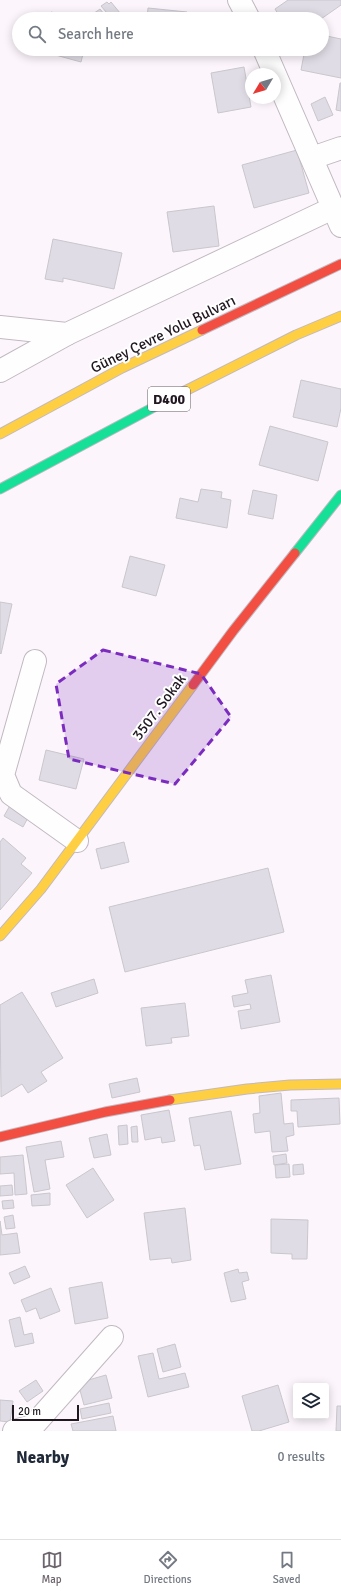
<!DOCTYPE html>
<meta charset="utf-8">
<style>
body{margin:0;font-family:Signika,sans-serif;background:#f6f6f7;color:#1f2937}
.controls{position:absolute;right:12px;bottom:12px;display:grid;overflow:hidden;border-radius:4px;box-shadow:0 2px 10px #0003}
.controls button{width:36px;height:36px;display:grid;place-items:center;padding:0;border:0;border-bottom:1px solid #e0e1e3;background:#fff;color:#1f2937;font:20px sans-serif}
.compass{position:absolute;left:245px;top:68px;width:36px;height:36px;border-radius:50%;background:#fff;box-shadow:0 2px 10px #0003;rotate:232deg}
.scale{position:absolute;left:12px;bottom:10px;width:67px;box-sizing:border-box;padding-left:4px;border:2px solid #201720;border-top:0;font-size:11px;line-height:14px;white-space:nowrap;color:#201720;-webkit-text-stroke:3px #fff;paint-order:stroke}
.list{margin:0;padding:0;list-style:none}
h2{display:flex;justify-content:space-between;align-items:center;height:52px;margin:0;padding:0 16px;font-size:17px}
h2 small{font-size:13px;font-weight:400;color:#747a83}
.icon{flex:none;width:22px;height:22px;fill:none;stroke:currentColor;stroke-width:2;stroke-linecap:round;stroke-linejoin:round}
.map{position:relative;flex:none;width:341px;height:1431px;overflow:hidden}
.search{position:absolute;background:#fff;box-shadow:0 2px 10px #0003;left:12px;right:12px;top:12px;height:44px;display:flex;align-items:center;gap:10px;box-sizing:border-box;padding:0 14px;border-radius:22px;color:#747a83;font-size:15px}
.sheet{height:108px;background:#fff}
nav{display:flex;justify-content:space-around;align-items:center;box-sizing:border-box;height:56px;border-top:1px solid #e0e1e3;background:#fff;font-size:11px;color:#747a83}
nav a{display:grid;justify-items:center;gap:2px}
nav .on{color:#6d656d}
.map>svg:first-child{display:block}
</style>
<div class="map">
<svg width="341" height="1431" viewBox="0 0 341 1431">
<rect width="100%" height="100%" fill="#fcf6fc"/>
<!-- building -->
<g fill="#e0dce5" stroke="#c9c6ce">
<polygon points="288,0 341,0 341,5 321,19 281,19 275,9"/>
<polygon points="107,2 109,4 111,2 125,19 112,19 101,6"/>
<polygon points="148,8 187,12 186,19 147,19"/>
<polygon points="100,9 108,19 92,19 90,16"/>
<polygon points="51,12 70,17 77,19 49,19"/>
<polygon points="322,35 341,39 341,78 301,70 305,49 322,49"/>
<polygon points="41,49 81,49 84,50 81,62 41,51"/>
<polygon points="244,67 251,107 218,113 211,73"/>
<polygon points="340,83 341,83 341,111 336,110"/>
<polygon points="325,97 333,115 318,121 311,104"/>
<polygon points="297,150 309,193 254,208 242,165"/>
<polygon points="214,206 219,246 173,252 167,212"/>
<polygon points="53,239 122,253 114,289 63,278 63,282 45,279"/>
<polygon points="301,380 341,389 341,408 337,427 293,417"/>
<polygon points="270,426 328,442 318,481 259,465"/>
<polygon points="201,489 222,492 221,498 231,500 227,528 176,518 180,498 198,502"/>
<polygon points="253,490 277,495 273,519 248,514"/>
<polygon points="130,556 165,565 156,596 122,587"/>
<polygon points="0,602 12,604 1,654 0,653"/>
<polygon points="46,750 84,759 76,789 39,780"/>
<polygon points="12,802 31,812 23,827 4,816"/>
<polygon points="3,838 26,858 21,864 32,873 0,910 0,842"/>
<polygon points="124,842 129,862 101,869 96,849"/>
<polygon points="268,868 284,932 125,972 109,907"/>
<polygon points="271,975 280,1022 241,1029 238,1011 251,1009 250,1004 234,1007 232,996 248,993 245,980"/>
<polygon points="94,979 98,993 56,1007 51,993"/>
<polygon points="22,992 63,1058 41,1072 47,1081 28,1093 22,1084 1,1097 0,1005"/>
<polygon points="185,1003 189,1036 171,1038 172,1043 146,1046 141,1008"/>
<polygon points="137,1078 140,1092 112,1098 109,1084"/>
<polygon points="281,1093 284,1124 293,1123 294,1135 286,1137 288,1151 272,1152 270,1131 255,1133 253,1114 260,1113 259,1096"/>
<polygon points="339,1098 340,1124 298,1127 297,1111 291,1111 291,1100"/>
<polygon points="169,1110 175,1141 162,1143 161,1137 145,1140 141,1115"/>
<polygon points="231,1111 241,1164 205,1170 200,1145 194,1146 189,1118"/>
<polygon points="127,1125 128,1144 119,1145 118,1126"/>
<polygon points="137,1126 138,1142 132,1142 131,1127"/>
<polygon points="107,1134 111,1155 94,1158 89,1138"/>
<polygon points="61,1141 64,1157 45,1160 50,1189 34,1192 26,1147"/>
<polygon points="286,1154 287,1163 274,1165 273,1156"/>
<polygon points="23,1155 27,1194 15,1195 14,1173 0,1174 0,1157"/>
<polygon points="289,1164 290,1177 276,1178 275,1165"/>
<polygon points="303,1164 304,1174 293,1175 293,1165"/>
<polygon points="93,1168 114,1200 87,1218 66,1185"/>
<polygon points="12,1185 13,1195 0,1196 0,1186"/>
<polygon points="50,1193 50,1205 32,1206 31,1195"/>
<polygon points="13,1200 14,1208 3,1209 2,1201"/>
<polygon points="185,1208 191,1260 172,1263 171,1258 150,1260 144,1213"/>
<polygon points="13,1215 15,1228 6,1229 4,1217"/>
<polygon points="271,1219 308,1220 307,1259 292,1259 292,1254 271,1253"/>
<polygon points="0,1221 2,1235 17,1233 20,1253 0,1255"/>
<polygon points="25,1266 30,1277 14,1284 9,1273"/>
<polygon points="238,1269 239,1273 247,1272 249,1280 242,1282 246,1299 231,1302 224,1273"/>
<polygon points="102,1282 108,1318 75,1324 69,1288"/>
<polygon points="51,1288 60,1311 40,1319 36,1308 26,1312 21,1300"/>
<polygon points="20,1317 24,1335 32,1333 34,1343 15,1347 9,1320"/>
<polygon points="175,1344 181,1367 163,1372 157,1349"/>
<polygon points="153,1353 159,1379 185,1373 189,1387 148,1397 138,1356"/>
<polygon points="106,1375 112,1398 84,1405 78,1383"/>
<polygon points="36,1380 43,1391 27,1402 19,1391"/>
<polygon points="278,1385 289,1422 259,1431 252,1431 242,1396"/>
<polygon points="0,1400 13,1401 10,1422 0,1421"/>
<polygon points="109,1403 111,1413 82,1419 80,1409"/>
<polygon points="337,1406 341,1406 341,1431 336,1431"/>
<polygon points="113,1416 116,1431 73,1431 71,1424"/>
</g>
<g fill="none" stroke-linecap="round" stroke-linejoin="round">
<defs>
<g id="street">
<polyline points="239,0 249,19"/>
<polyline points="264,49 341,226"/>
<polyline points="312,158 341,148"/>
<polyline points="0,327 67,334 333,208"/>
<polyline points="0,371 67,334"/>
<polyline points="35,661 3,775 11,794 77,841"/>
<polyline points="14,1431 33,1426 112,1337"/>
</g>
<g id="fast">
<polyline points="0,489 171,398"/>
<polyline points="295,553 341,495"/>
</g>
<g id="slow">
<polyline points="171,398 296,335 341,316"/>
<polyline points="0,434 122,368 202,330"/>
<polyline points="0,936 41,889 193,685"/>
<polyline points="170,1100 247,1089 290,1085 341,1084"/>
</g>
<g id="jam">
<polyline points="202,330 341,264"/>
<polyline points="193,685 233,631 295,553"/>
<polyline points="0,1137 105,1112 170,1100"/>
</g>
</defs>
<!-- street casing -->
<use href="#street" stroke="#c1b9c1" stroke-width="24"/>
<!-- fast casing -->
<use href="#fast" stroke="#c1b9c1" stroke-width="11"/>
<!-- slow casing -->
<use href="#slow" stroke="#c1b9c1" stroke-width="11"/>
<!-- jam casing -->
<use href="#jam" stroke="#c1b9c1" stroke-width="11"/>
<!-- street -->
<use href="#street" stroke="#fffeff" stroke-width="22"/>
<!-- fast -->
<use href="#fast" stroke="#16e098" stroke-width="9"/>
<!-- slow -->
<use href="#slow" stroke="#ffcf43" stroke-width="9"/>
<!-- jam -->
<use href="#jam" stroke="#f24e42" stroke-width="9"/>
</g>
<!-- marked area -->
<path fill="#7b2cbf" fill-opacity="0.2" stroke="#7b2cbf" stroke-width="3" stroke-dasharray="8 5" stroke-linejoin="round" d="M103,650l98,24 30,43 -56,67 -106,-25 -13,-75z"/>
<g text-anchor="middle" dominant-baseline="central" stroke-width="4" stroke-linejoin="round" paint-order="stroke">
<!-- shield labels -->
<rect fill="#fff" stroke="#635d63" stroke-width="1" x="148" y="387" width="42" height="24" rx="3"/>
<g font-size="14" font-weight="bold" fill="#201720">
<text x="169" y="399">D400</text>
</g>
<!-- street labels -->
<g font-size="15" fill="#201720" stroke="#fff">
<text transform="translate(163 334) rotate(-26)">Güney Çevre Yolu Bulvarı</text>
<text transform="translate(159 707) rotate(-53)">3507. Sokak</text>
</g>
</g>
</svg>
<div class="controls">
<button><svg class="icon" aria-label="layers" viewBox="0 0 24 24"><path d="M12 4l9 5-9 5-9-5zM3 14l9 5 9-5"/></svg></button>
</div>
<svg class="compass" viewBox="-18 -18 36 36"><path d="M0-13l5 13h-10z" fill="#e53935"/><path d="M0 13l5-13h-10z" fill="#747a83"/></svg>
<div class="scale">20 m</div>
<div class="search"><svg class="icon" aria-label="search" viewBox="0 0 24 24"><circle cx="10" cy="10" r="6"/><path d="M15 15l6 6"/></svg>Search here</div>
</div>
<section class="sheet">
<h2>Nearby<small>0 results</small></h2>
<ul class="list">
</ul>
</section>
<nav>
<a class="on"><svg class="icon" aria-label="map" viewBox="0 0 24 24"><path d="M3 6l6-2 6 2 6-2v14l-6 2-6-2-6 2zM9 4v14M15 6v14"/></svg>Map</a>
<a><svg class="icon" aria-label="directions" viewBox="0 0 24 24"><path d="M12 3l9 9-9 9-9-9zM9 14v-3h6M13 9l2 2-2 2"/></svg>Directions</a>
<a><svg class="icon" aria-label="saved" viewBox="0 0 24 24"><path d="M7 4h10v16l-5-4-5 4z"/></svg>Saved</a>
</nav>
